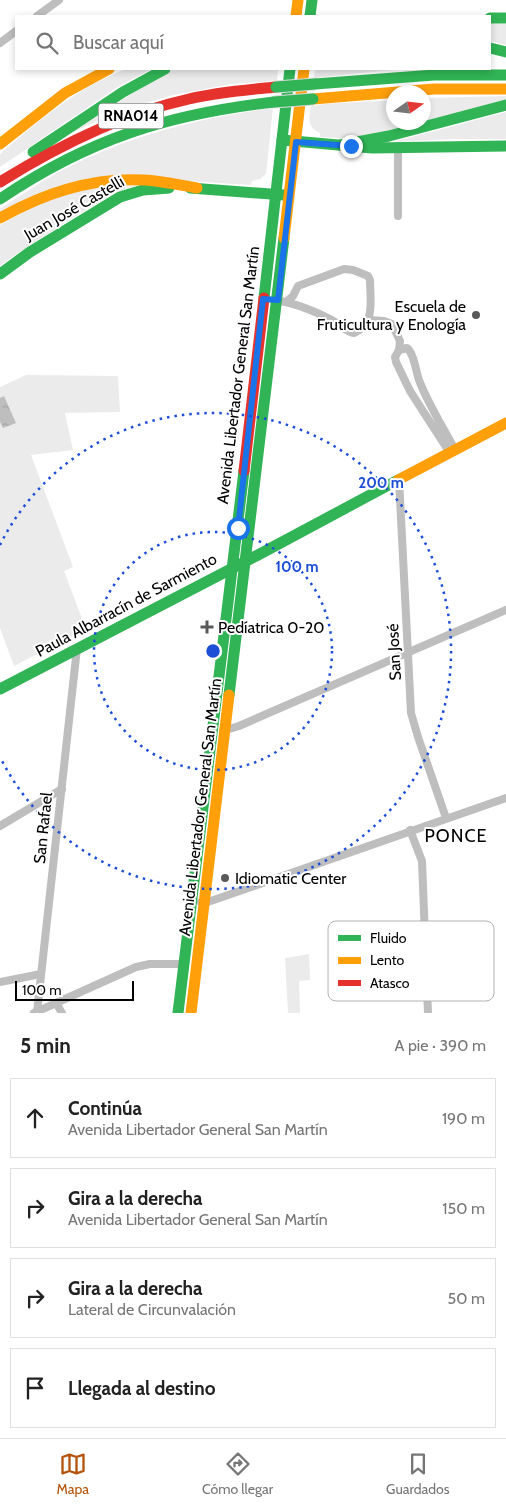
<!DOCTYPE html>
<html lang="es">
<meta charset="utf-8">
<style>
body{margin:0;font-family:Cabin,sans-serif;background:#f6f6f6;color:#222}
.compass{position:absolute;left:386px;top:85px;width:45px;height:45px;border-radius:50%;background:#fff;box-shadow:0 2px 8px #0003;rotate:76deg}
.scale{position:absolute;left:15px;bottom:12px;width:119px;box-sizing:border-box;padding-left:5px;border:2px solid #000;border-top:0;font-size:14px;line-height:18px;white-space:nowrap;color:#000;-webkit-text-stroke:4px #fff;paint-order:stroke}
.stop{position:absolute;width:15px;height:15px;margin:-11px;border:4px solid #1a73e8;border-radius:50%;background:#fff}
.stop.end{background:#1a73e8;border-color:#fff;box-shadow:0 1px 5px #0008}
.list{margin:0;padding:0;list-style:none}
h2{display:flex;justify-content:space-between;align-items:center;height:65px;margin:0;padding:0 20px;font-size:21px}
h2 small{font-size:16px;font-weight:400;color:#767676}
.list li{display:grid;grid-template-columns:32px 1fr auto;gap:15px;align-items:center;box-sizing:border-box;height:80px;margin:0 10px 10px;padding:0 10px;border:1px solid #e0e0e0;border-radius:0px}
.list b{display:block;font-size:19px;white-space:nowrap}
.list p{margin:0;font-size:16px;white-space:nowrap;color:#767676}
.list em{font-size:16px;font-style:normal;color:#767676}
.icon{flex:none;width:28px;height:28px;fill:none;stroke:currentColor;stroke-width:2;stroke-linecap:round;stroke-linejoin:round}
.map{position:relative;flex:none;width:506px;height:1013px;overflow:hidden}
.search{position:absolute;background:#fff;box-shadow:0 2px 8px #0003;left:15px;right:15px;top:15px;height:55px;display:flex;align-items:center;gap:12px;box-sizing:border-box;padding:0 18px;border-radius:0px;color:#767676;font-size:19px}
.sheet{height:425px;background:#fff}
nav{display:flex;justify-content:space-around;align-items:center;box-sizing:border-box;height:70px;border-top:1px solid #e0e0e0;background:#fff;font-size:14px;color:#767676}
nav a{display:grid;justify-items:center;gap:2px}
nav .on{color:#b45309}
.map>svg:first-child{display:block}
</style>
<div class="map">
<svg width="506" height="1013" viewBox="0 0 506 1013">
<defs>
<pattern id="water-ripples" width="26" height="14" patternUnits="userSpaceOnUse" patternTransform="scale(1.25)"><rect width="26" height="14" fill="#bebebe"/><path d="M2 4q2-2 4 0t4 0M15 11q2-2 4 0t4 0" fill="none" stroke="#a2a2a2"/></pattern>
</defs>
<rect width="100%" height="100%" fill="#fff"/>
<!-- grass -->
<g fill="#ebebeb">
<polygon points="490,23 506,24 506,45 490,41"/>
<path d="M126,69h25l-35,19 -116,79v-13c39,-34 77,-66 126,-85z"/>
<polygon points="171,69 278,69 277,81 231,84 169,96 117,112 66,135"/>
<polygon points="315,69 401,69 315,78 314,77"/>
<path d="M506,96v6c-61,16 -123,40 -186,35v-4c-13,-6 -11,-15 -9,-27l14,-2 68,-4 1,22h30v-24z"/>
<path d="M273,108l-7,66 -6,5 -8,2 -1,4 -128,-8 -123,38v-6c18,-12 36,-24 55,-35 67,-37 143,-56 218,-66z"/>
<polygon points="506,112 506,139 455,139 393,142"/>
<path d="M141,184c-28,8 -52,24 -76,39 -22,14 -44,27 -65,43v-41c22,-13 54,-29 78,-34 21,-4 42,-4 63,-7z"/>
<polygon points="26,375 118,376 120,412 65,413 73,450 31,455 73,567 64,571 86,629 14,666 0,628 0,387"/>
<polygon points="309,954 310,980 299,981 300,1013 288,1013 285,958"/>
</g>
<!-- water -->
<polygon fill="url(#water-ripples)" points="4,396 16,423 3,428 0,422 0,398"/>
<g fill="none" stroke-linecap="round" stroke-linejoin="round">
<!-- street -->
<g stroke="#bebebe" stroke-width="8">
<polyline points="37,16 59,0"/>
<polyline points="0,43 16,31"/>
<polyline points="398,147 398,216"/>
<path d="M273,300c20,2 39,10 57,19 8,4 14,12 24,14 22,-9 16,-34 16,-53l-2,-4 -15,-6 -9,-1 -46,17 -5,10 -7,6"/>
<polyline points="369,320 384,321 392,324 400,341 399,350"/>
<path d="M450,453l-40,-62 -14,-29 -1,-5 4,-7 8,-2c7,5 9,24 12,32 9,24 24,47 36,70"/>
<polyline points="399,479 411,713 418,737 446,818"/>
<polyline points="223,731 239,726 506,610"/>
<polyline points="0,826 62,789"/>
<polyline points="410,830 422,861 428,1013"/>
<polyline points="201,902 205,903 506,798"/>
<polyline points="0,982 41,974"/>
<polyline points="56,1003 62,1013"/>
<polyline points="37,1012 77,648"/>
<polyline points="34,1013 136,967 150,964 184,964"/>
</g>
<!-- fast -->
<g stroke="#30b455" stroke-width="11">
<polyline points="310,16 312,0"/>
<polyline points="490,18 506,18"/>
<polyline points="490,48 506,52"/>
<polyline points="315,84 434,75 506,75"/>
<polyline points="282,140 372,148 506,146"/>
<polyline points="341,145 389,136 506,105"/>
<polyline points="33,152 123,92 165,69"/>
<polyline points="190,188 284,195"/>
<path d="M0,199c89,-60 168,-85 274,-97"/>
<polyline points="0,274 30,252 120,197 143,190 169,188"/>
<polyline points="264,298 290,69"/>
<polyline points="0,689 258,555 398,480"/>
<polyline points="229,695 284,238"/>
<polyline points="178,1013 244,471"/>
</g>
<!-- slow -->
<g stroke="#ff9f0a" stroke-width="11">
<polyline points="296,16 298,0"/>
<polyline points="313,99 434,89 506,89"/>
<polyline points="0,144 65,93 109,69"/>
<path d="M0,218c44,-25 92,-41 144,-38 18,1 35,5 53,8"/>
<polyline points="284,238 304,69"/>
<polyline points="398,480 506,423"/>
<polyline points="191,1013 229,695"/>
</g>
<!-- jam -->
<g stroke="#e5322d" stroke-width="11">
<path d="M0,182c58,-36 121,-68 189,-83 28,-7 58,-9 87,-12"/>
<polyline points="244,471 264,298"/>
</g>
<defs>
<g id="fast-bridge">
<polyline points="276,87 315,84"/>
<polyline points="274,102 313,99"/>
</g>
</defs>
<!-- fast-bridge casing -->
<use href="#fast-bridge" stroke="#dbdbdb" stroke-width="13" stroke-linecap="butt"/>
<!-- fast-bridge -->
<use href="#fast-bridge" stroke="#30b455" stroke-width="11"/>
</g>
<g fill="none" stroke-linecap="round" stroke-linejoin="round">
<!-- route -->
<polyline stroke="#1a73e8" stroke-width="6" points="238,528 263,299 278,300 296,142 351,146"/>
</g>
<!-- distance rings -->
<g fill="none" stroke="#1d4ed8" stroke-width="2.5" stroke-dasharray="2.5 5">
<circle cx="213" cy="651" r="119"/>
<path d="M0 545A238 238 0 1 1 0 757"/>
</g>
<!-- markers -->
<g fill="#595959" stroke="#fff" stroke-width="2">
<circle cx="476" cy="315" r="5"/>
<path d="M204.5 619.5h5v5h5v5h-5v5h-5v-5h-5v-5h5z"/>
<circle cx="225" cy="878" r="5"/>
</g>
<g text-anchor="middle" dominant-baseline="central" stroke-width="4" stroke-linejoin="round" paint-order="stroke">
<!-- shield labels -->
<rect fill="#fff" stroke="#4c4c4c" stroke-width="1" x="98.5" y="103.5" width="65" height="25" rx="4"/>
<g font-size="15" font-weight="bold" fill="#000">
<text x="131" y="116">RNA014</text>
</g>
<!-- street labels -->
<g font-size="16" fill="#000" stroke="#fff">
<text transform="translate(74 208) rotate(-30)">Juan José Castelli</text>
<text transform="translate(238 375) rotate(-83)">Avenida Libertador General San Martín</text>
<text transform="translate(126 605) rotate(-28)">Paula Albarracín de Sarmiento</text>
<text transform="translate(394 652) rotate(-93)">San José</text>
<text transform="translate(200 807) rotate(-83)">Avenida Libertador General San Martín</text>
<text transform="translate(43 828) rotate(-84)">San Rafael</text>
</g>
<!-- poi labels -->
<g font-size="16" fill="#000" stroke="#fff" text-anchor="start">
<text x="466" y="306" text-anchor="end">Escuela de<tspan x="466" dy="18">Fruticultura y Enología</tspan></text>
<text x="218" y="627">Pedíatrica 0-20</text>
<text x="235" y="878">Idiomatic Center</text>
</g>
<!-- neighbourhood labels -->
<g font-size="18" letter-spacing="1" fill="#000" stroke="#fff">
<text x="456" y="836">PONCE</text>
</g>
</g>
<!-- legend -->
<rect x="328" y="921" width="166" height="80" rx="8" fill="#fff" stroke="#b2b2b2" stroke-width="1"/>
<rect x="338" y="935" width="23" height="6" fill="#30b455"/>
<rect x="338" y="957" width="23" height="7" fill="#ff9f0a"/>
<rect x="338" y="980" width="23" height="6" fill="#e5322d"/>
<g font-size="14" fill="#000">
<text x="370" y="943">Fluido</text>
<text x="370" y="965">Lento</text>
<text x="370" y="988">Atasco</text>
</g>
<circle cx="213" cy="651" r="8" fill="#1d4ed8" stroke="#fff" stroke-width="2.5"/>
<g font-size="15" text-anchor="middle" font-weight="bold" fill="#1d4ed8" stroke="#fff" stroke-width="4" stroke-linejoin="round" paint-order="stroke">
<text x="381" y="488">200 m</text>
<text x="297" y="572">100 m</text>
</g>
</svg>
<svg class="compass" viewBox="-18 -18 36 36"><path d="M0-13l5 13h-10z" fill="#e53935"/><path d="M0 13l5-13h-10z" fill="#767676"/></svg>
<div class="scale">100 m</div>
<div class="stop" style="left:238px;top:528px"></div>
<div class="stop end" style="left:351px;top:146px"></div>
<div class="search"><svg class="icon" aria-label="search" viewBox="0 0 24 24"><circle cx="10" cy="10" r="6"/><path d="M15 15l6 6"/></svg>Buscar aquí</div>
</div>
<section class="sheet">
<h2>5 min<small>A pie · 390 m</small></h2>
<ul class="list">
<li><svg class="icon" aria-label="ahead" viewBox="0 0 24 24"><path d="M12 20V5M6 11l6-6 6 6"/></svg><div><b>Continúa</b><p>Avenida Libertador General San Martín</p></div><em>190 m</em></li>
<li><svg class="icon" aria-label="right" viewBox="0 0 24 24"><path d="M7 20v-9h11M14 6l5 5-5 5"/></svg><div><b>Gira a la derecha</b><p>Avenida Libertador General San Martín</p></div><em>150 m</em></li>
<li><svg class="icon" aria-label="right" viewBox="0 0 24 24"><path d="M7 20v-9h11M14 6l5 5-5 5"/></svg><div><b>Gira a la derecha</b><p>Lateral de Circunvalación</p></div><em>50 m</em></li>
<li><svg class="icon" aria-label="arrive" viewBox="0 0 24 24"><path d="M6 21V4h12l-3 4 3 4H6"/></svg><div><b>Llegada al destino</b></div></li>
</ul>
</section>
<nav>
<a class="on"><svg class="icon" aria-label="map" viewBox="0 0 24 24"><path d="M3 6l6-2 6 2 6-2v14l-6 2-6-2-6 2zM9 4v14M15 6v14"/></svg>Mapa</a>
<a><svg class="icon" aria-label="directions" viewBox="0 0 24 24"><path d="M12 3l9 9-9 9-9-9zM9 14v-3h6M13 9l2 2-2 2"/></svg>Cómo llegar</a>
<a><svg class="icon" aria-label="saved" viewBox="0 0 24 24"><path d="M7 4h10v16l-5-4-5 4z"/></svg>Guardados</a>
</nav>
